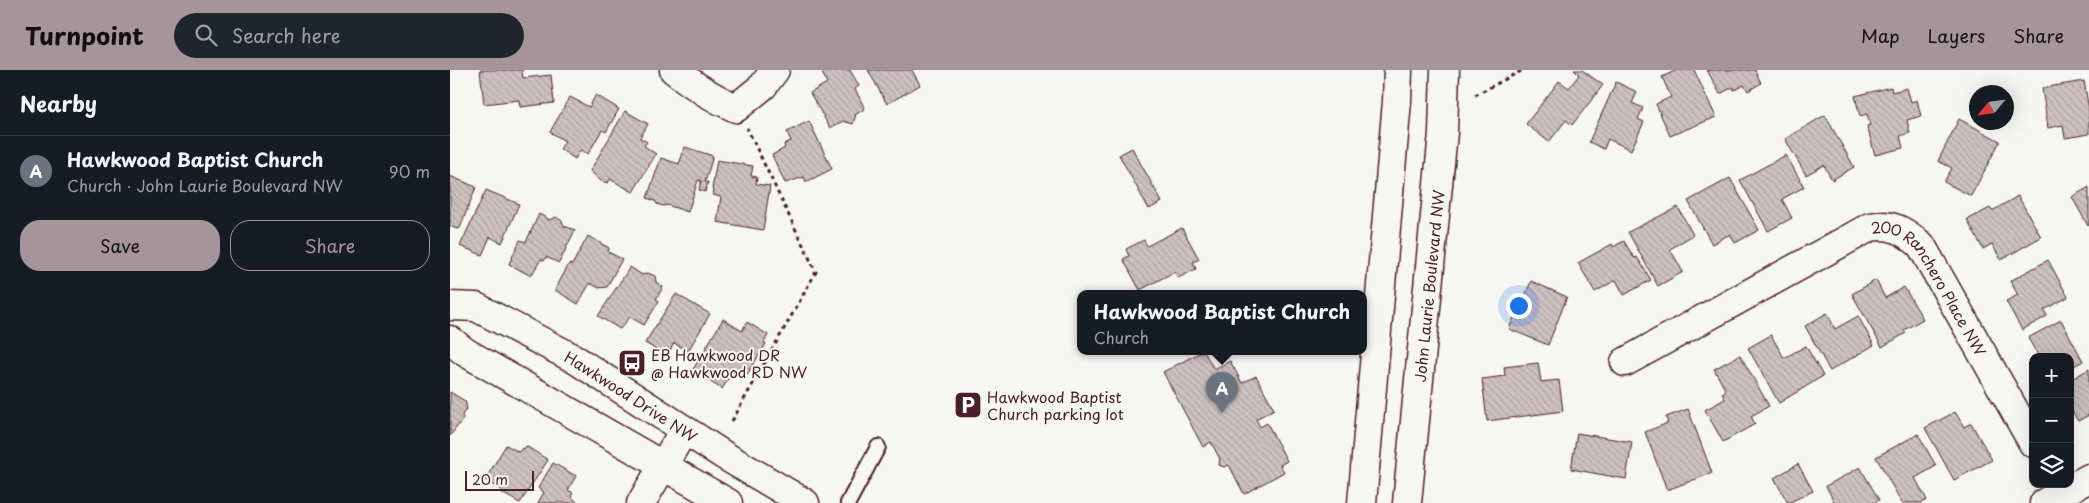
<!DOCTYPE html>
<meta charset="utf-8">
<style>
body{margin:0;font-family:"Playpen Sans",sans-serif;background:#20242c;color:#f1f3f6}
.controls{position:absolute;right:15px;bottom:15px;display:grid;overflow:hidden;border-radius:10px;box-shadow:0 5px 20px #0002}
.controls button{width:45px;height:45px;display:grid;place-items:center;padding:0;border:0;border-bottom:1px solid #363941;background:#171b24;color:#f1f3f6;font:25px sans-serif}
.compass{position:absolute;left:1519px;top:15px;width:45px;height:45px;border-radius:50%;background:#171b24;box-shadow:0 5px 20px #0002;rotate:241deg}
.scale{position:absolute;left:15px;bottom:12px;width:69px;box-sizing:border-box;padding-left:5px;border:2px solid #4a1f2b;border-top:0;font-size:14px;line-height:18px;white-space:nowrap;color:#4a1f2b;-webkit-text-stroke:4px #f6f6f2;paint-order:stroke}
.you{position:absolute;left:1068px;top:235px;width:18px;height:18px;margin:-12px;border:4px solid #fff;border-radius:50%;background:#1a73e8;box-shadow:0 0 0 8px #1a73e833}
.badge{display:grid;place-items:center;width:32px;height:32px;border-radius:50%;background:#a6949b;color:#fff;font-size:16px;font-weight:700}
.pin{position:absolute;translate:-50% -41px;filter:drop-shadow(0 1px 2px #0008)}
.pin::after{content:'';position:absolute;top:26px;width:18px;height:15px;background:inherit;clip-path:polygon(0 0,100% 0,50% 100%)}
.popup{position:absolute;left:627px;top:220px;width:290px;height:65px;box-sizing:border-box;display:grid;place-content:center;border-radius:10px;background:#171b24;filter:drop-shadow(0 1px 4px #0005);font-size:16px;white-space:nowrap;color:#9ea1a6}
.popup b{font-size:19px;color:#f1f3f6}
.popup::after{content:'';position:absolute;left:50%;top:100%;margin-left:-10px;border:10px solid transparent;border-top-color:#171b24}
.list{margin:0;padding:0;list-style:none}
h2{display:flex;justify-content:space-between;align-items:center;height:65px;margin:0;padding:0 20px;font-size:21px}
h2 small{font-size:16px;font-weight:400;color:#9ea1a6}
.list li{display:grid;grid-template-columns:32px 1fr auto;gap:15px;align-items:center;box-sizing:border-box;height:70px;padding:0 20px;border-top:1px solid #363941}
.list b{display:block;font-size:19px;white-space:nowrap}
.list p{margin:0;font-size:16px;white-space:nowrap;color:#9ea1a6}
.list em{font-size:16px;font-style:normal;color:#9ea1a6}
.actions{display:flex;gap:10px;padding:15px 20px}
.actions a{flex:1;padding:11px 0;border:1px solid #a6949b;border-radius:20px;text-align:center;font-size:18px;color:#a6949b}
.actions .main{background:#a6949b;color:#111}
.icon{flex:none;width:28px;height:28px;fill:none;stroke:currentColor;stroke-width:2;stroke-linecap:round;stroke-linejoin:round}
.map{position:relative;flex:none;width:1639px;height:433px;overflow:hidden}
header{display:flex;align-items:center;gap:30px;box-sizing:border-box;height:70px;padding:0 25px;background:#a6949b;color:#111}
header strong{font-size:24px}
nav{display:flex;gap:28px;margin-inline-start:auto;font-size:18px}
.search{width:350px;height:45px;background:#20242c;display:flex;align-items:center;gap:12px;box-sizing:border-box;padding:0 18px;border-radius:28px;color:#9ea1a6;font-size:19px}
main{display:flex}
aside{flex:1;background:#171b24}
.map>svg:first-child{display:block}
</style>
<header>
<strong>Turnpoint</strong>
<div class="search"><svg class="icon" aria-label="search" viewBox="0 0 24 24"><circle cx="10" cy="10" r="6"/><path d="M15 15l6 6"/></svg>Search here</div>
<nav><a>Map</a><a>Layers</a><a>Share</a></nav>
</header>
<main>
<aside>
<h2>Nearby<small></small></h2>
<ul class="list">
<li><span class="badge" style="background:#6b7280">A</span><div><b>Hawkwood Baptist Church</b><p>Church · John Laurie Boulevard NW</p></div><em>90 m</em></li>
</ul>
<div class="actions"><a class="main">Save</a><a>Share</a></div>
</aside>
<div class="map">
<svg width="1639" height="433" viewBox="0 0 1639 433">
<defs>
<pattern id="building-back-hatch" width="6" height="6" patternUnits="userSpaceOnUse" patternTransform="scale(1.25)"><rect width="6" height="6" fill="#ccc1c0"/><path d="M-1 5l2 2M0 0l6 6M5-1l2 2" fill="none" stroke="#b1a5a5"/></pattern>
</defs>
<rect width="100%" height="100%" fill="#f6f6f2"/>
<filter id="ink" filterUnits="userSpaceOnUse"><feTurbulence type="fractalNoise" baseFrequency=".02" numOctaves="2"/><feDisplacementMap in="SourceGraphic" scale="10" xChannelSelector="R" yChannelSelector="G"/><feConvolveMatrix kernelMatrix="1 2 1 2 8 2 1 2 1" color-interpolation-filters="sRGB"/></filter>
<g filter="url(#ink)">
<!-- building -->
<g fill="url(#building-back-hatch)" stroke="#4a1f2b">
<polygon points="30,0 72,0 73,8 101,5 104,33 70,37 69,30 34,34"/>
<polygon points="378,0 400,0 409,16 405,19 415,39 406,44 403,54 393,51 380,58 360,23 377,13 372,3"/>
<polygon points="418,0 462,0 470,15 437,34"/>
<polygon points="1132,0 1153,15 1122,55 1116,50 1099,72 1076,54 1109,11 1119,18 1129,5 1124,0"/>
<polygon points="1227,0 1244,0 1266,47 1220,66 1206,34 1221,27 1212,7"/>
<polygon points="1257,0 1305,0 1311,13 1298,21 1294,15 1284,20 1283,17 1270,24"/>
<polygon points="1634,11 1639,40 1639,64 1615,68 1613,55 1598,58 1592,18"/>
<polygon points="1166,12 1187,22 1182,33 1193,38 1188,49 1194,52 1181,80 1158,69 1154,79 1139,72"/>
<polygon points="1441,17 1442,22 1457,18 1461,32 1467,30 1471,46 1457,50 1460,63 1450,66 1453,78 1425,85 1417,56 1420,55 1417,44 1410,46 1405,26"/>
<polygon points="146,25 169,39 156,62 152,60 138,84 130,80 125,89 110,79 115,71 100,62 120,27 139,37"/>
<polygon points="175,41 198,54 190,68 197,72 194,76 206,84 183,122 160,109 158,113 151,111 140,101"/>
<polygon points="1375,45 1404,97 1382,110 1374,95 1356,105 1335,69"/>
<polygon points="1509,49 1550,71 1521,126 1494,112 1502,98 1488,91"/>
<polygon points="359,51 382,99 356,112 354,107 335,113 322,85 335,78 334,74 341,71 337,62"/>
<polygon points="235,77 263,86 255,112 258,112 255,122 249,120 251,111 248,110 238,142 217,135 213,136 207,134 205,131 197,128 211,88 229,94"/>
<polygon points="682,78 712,132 699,139 669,85"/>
<polygon points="1336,85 1354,117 1332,129 1342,148 1318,161 1290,110"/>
<polygon points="267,90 303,96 301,106 307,107 306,114 320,116 313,160 267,152 271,127 263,125 264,120 262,119"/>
<polygon points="0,106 26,117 10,158 7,159 0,156"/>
<polygon points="1280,108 1309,160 1285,173 1280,164 1262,174 1238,131"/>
<polygon points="1639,117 1639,155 1638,156 1622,127"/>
<polygon points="36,120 69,134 52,173 40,167 32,185 10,176"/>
<polygon points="1568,126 1591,167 1551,190 1542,174 1533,179 1517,150 1540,138 1542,141"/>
<polygon points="1228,137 1243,165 1220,179 1233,202 1208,216 1178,162"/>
<polygon points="89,144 100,150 106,147 112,151 114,156 125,160 109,193 96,187 94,191 91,189 81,206 59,194 70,170 76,172"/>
<polygon points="732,158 749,189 743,192 746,199 728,208 724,202 690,220 673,189 679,186 676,179 694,170 697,176"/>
<polygon points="138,166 159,178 158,182 172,189 157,217 149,218 140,213 128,234 105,220 119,194 122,195"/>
<polygon points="1174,171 1184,188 1187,187 1201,210 1174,225 1166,210 1145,222 1128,193 1162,174 1163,177"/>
<polygon points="1598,190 1618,227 1594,240 1597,246 1572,260 1556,231 1568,225 1560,211"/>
<polygon points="180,197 192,205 198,203 205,206 206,212 213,217 206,229 209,231 194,255 180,247 170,259 148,246"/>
<polygon points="1426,210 1435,228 1454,217 1473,249 1454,260 1456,263 1432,277 1402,224"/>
<polygon points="1081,211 1117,227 1098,275 1059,259 1068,238 1070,239"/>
<polygon points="226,224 260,244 238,281 224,273 217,286 195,273"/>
<polygon points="1377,243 1385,259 1408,246 1424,275 1380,301 1355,256"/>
<polygon points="273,249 292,261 297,252 318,265 314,273 316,274 296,306 284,299 272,319 242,301"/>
<polygon points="1611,250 1633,291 1620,298 1620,287 1589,287 1578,268"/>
<polygon points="1321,265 1334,288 1356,276 1373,306 1329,333 1298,278"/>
<polygon points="751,282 754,282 764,299 780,291 792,313 806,306 824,339 806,349 810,357 817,353 837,391 830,395 834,402 794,424 779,395 774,397 769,395 770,389 761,372 753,377 713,302"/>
<polygon points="1290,285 1319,336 1301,346 1305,354 1273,372 1255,340 1275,329 1272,323 1276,321 1264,299"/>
<polygon points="1088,293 1091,312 1109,310 1113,341 1037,351 1032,309 1055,306 1054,297"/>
<polygon points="1639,299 1639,345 1628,351 1620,338 1620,310"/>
<polygon points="0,322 15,331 17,338 12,345 13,349 0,366"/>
<polygon points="1238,339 1262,403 1217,420 1195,362 1218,353 1216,347"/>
<polygon points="1505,342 1514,357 1521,353 1542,390 1504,410 1475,358"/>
<polygon points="1127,363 1182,372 1176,409 1121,399"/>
<polygon points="1468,364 1486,396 1465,408 1477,430 1471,433 1452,433 1426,387"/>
<polygon points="56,375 69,382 72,378 74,379 76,376 98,390 70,433 50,422 51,420 35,410"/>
<polygon points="103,393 126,406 118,420 123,423 121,426 128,433 88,433 94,422 88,418"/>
<polygon points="1348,394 1363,421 1338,433 1324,408"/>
<polygon points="1410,397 1429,430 1424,433 1385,433 1376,416"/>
</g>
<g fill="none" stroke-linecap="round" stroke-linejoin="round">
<defs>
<polyline id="lane" points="398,433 428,377"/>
<g id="street">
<path d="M224,0c20,16 38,28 62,38l27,-22 12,-16"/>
<path id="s1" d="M1175,292l245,-135c23,-4 34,4 51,18l112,198"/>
<polyline points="191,433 234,360"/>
</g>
<g id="secondary">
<path id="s2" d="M0,236l26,1 97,51 152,98 80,47"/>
<polyline points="0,270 15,282 278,433"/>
<polyline points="912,433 947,31 948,0"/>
<path id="s3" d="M957,433l36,-370 2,-63"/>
<polyline points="1594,433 1639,408"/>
</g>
</defs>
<!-- lane casing -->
<use href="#lane" stroke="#4a1f2b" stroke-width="18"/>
<!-- street casing -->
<use href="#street" stroke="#4a1f2b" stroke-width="31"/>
<!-- secondary casing -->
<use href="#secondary" stroke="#4a1f2b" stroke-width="31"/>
<!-- path -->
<g stroke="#4a1f2b" stroke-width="3" stroke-dasharray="4 4" stroke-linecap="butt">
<polyline points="1025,25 1073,0"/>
<polyline points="282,351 366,202 297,58"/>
</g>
<!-- lane -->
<use href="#lane" stroke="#f6f6f2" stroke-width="14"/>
<!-- street -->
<use href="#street" stroke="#f6f6f2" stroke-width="28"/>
<!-- secondary -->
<use href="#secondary" stroke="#f6f6f2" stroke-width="28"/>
</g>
</g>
<!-- icons -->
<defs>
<symbol id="bus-square" viewBox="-11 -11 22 22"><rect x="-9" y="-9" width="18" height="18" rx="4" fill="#4a1f2b" stroke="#f6f6f2"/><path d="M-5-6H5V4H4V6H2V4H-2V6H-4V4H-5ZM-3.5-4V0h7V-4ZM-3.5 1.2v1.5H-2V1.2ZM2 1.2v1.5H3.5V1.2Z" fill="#fff"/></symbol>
<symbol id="parking-square" viewBox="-11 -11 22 22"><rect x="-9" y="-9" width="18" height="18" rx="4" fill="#4a1f2b" stroke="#f6f6f2"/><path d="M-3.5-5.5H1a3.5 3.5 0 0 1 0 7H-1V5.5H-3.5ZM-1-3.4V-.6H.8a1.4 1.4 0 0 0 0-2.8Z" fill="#fff"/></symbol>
</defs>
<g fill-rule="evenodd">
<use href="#bus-square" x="166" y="277" width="32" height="32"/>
<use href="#parking-square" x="502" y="319" width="32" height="32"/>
</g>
<g text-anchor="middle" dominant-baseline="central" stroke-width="4" stroke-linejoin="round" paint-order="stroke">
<!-- street labels -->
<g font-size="15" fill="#4a1f2b" stroke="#f6f6f2">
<text stroke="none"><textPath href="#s3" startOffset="218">John Laurie Boulevard NW</textPath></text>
<text stroke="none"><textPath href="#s1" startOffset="371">200 Ranchero Place NW</textPath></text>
<text stroke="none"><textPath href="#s2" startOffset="205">Hawkwood Drive NW</textPath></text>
</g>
<!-- poi labels -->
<g font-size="15" fill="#4a1f2b" stroke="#f6f6f2" text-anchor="start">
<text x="201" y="284">EB Hawkwood DR<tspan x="201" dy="17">@ Hawkwood RD NW</tspan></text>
<text x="537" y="326">Hawkwood Baptist<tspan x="537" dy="17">Church parking lot</tspan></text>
</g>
</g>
</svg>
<div class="controls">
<button>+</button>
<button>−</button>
<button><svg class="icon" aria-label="layers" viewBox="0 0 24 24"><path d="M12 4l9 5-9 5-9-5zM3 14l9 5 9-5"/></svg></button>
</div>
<svg class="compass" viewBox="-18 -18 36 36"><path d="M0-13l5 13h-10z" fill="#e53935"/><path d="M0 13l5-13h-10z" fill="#9ea1a6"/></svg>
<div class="scale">20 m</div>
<div class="you"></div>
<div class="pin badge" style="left:772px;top:343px;background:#6b7280">A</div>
<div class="popup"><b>Hawkwood Baptist Church</b>Church</div>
</div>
</main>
